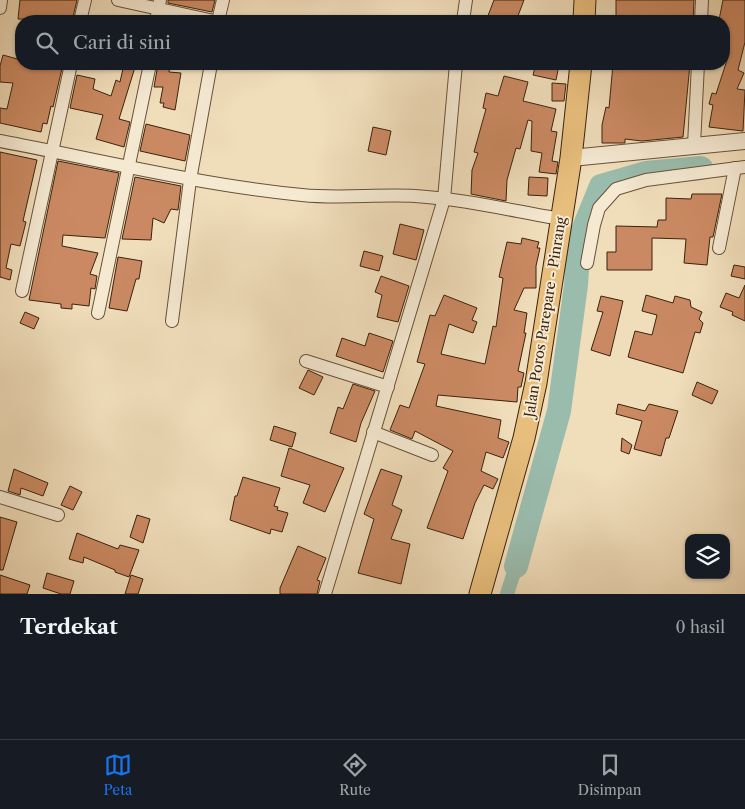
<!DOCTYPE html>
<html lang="id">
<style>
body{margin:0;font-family:"Libre Caslon Text",serif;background:#242831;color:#f1f3f6}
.controls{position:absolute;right:15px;bottom:15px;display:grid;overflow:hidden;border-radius:10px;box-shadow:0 1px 4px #0004}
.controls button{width:45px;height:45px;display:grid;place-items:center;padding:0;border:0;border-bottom:1px solid #363941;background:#171b24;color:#f1f3f6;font:25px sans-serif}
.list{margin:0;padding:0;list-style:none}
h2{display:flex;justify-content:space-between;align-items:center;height:65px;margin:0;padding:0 20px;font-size:21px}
h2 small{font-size:16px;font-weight:400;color:#9ea1a6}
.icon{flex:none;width:28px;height:28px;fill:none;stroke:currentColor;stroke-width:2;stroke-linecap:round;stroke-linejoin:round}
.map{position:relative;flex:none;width:745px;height:594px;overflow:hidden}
.search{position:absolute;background:#171b24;box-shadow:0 1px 4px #0004;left:15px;right:15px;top:15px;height:55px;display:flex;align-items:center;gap:12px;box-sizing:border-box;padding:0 18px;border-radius:20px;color:#9ea1a6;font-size:19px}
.sheet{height:145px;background:#171b24}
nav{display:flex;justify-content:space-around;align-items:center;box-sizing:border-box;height:70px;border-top:1px solid #363941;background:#171b24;font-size:14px;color:#9ea1a6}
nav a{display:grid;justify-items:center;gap:2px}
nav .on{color:#1a73e8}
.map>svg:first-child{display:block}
</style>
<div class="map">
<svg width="745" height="594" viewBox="0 0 745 594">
<rect width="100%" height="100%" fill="#f0ddba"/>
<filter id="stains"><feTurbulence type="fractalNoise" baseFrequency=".004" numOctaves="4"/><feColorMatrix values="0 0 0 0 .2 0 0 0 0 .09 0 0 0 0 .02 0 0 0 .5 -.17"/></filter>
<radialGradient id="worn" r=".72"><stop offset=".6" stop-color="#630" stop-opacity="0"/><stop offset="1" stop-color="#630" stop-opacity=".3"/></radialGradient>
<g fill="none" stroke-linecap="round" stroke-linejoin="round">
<!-- canal -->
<polyline stroke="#9abcad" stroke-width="14" points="507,594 516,566"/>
<!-- river -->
<polyline stroke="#9abcad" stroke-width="24" points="516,566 559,411 576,285 579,240 601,186 646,173 701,168"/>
</g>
<!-- building -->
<g fill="#ca8962" stroke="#3b230e">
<polygon points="20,0 77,0 72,21 18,19"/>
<polygon points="168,0 215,0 212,12 168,3"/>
<polygon points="494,0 524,0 516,21 486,21"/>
<polygon points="616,0 694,0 693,21 616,21"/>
<polygon points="723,0 745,0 745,42 738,70 744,73 737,89 745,90 743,131 709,127 713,105 709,104 712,93 716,94 728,57 724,56 724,21 719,20"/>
<polygon points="3,55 21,60 21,64 63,64 53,107 51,106 47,124 43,123 41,132 0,123 0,108 7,109 13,83 0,82 0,66"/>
<polygon points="124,64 136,64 119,119 130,122 124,147 96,139 103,115 70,108 77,75 95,79 93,89 111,96 116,80 120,82"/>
<polygon points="158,64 170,64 169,72 181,73 175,110 163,107 164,103 160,103 163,87 154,87"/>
<polygon points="536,64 559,65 556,80 533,75"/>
<polygon points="613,64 690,64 683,137 642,141 625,139 625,143 602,143 602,125 606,107 609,108"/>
<polygon points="504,76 528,82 523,101 556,109 551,131 557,132 552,161 558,162 556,174 539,172 542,153 531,151 532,121 528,120 520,149 516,148 507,180 506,201 471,194 472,170 478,153 474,152 486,109 483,108 486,93 498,96"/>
<polygon points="552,83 566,84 564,101 552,101"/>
<polygon points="146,124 190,135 185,161 140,151"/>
<polygon points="373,127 391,131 386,155 368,151"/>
<polygon points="0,152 37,160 23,221 26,222 20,246 11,244 6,268 12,270 10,280 0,277"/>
<polygon points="58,161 119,173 105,238 63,235 62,246 98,253 90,274 97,276 95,289 91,288 89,306 72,304 72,309 61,308 61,304 29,300"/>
<polygon points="135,177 181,186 178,210 171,209 164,223 153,218 151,240 122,239"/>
<polygon points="529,177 548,178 547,196 528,195"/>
<polygon points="692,194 722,194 713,237 710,237 707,265 684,263 686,239 652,238 652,270 607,270 607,252 616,252 616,226 657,227 658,220 666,220 666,198 691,199"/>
<polygon points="400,224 424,230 416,260 393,254"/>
<polygon points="522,238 539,242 537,248 540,248 536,266 536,288 524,288 514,310 527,313 524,333 526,333 518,371 524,373 521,387 518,387 517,402 438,395 436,406 501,420 498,438 509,442 503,458 486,452 481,471 498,479 493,489 484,485 475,503 463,539 427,528 448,471 443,468 453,451 415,431 412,439 390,430 400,405 409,408 425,364 417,362 430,315 435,316 444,295 477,308 472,320 477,322 473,333 449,324 441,354 485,364 493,326 496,327 503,278 499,277 507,242 521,244"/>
<polygon points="364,251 383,256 379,271 360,266"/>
<polygon points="118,257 142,261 139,279 136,279 127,311 109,308"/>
<polygon points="734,265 745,267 745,279 731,276"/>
<polygon points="381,276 409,286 398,322 377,317 382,295 375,292"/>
<polygon points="745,285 745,321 732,315 733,312 720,307 726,293 739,298"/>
<polygon points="646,295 673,303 675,296 690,300 691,307 702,312 699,319 703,323 700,333 695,332 683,373 628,357 635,331 652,335 657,315 642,311"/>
<polygon points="601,296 623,301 610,356 591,350 603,312 597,311"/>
<polygon points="25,312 39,318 34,329 20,323"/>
<polygon points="369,333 393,341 383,372 336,356 342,338 365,346"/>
<polygon points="308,370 323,377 314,395 299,388"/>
<polygon points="697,382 718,391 712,404 692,395"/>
<polygon points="353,384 375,391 361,423 356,442 330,433 338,407 343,409"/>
<polygon points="618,404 645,411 649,404 678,411 669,438 666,438 661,456 634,449 642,421 616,414"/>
<polygon points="274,426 296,433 292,447 270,440"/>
<polygon points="622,438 632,445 629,454 621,451"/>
<polygon points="289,448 344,468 325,512 303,503 310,485 281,476"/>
<polygon points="14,469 48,483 43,496 21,488 20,495 8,491"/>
<polygon points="381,469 402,476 392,505 402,510 391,539 410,544 401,584 358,573 374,519 364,514"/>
<polygon points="243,477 280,488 274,506 278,507 277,510 288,513 282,532 271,529 270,534 230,520 235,496 237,496"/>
<polygon points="70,486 82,492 73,510 61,505"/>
<polygon points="137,515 150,519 143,543 130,537"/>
<polygon points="0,517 17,522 3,570 0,570"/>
<polygon points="77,533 118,549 120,545 139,550 129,577 115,572 115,570 84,557 83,563 69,559"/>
<polygon points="298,546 326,558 317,580 320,581 317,594 280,594 280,588"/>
<polygon points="47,573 74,581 70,594 61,594 43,588"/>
<polygon points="0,575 30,585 27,594 0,594"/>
<polygon points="131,575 143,579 138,594 125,594"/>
</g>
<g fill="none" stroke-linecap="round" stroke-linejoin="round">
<defs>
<g id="minor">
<polyline points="118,0 214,21"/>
<polyline points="0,8 1,0"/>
<polyline points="80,21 85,0"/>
<polyline points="156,21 160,0"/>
<polyline points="218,21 223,0"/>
<polyline points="463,21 466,0"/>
<polyline points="701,21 702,0"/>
<path d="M0,141c100,19 200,44 302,54 37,4 75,-1 113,1 49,3 98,15 146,23"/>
<polyline points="694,145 698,64"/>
<polyline points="719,248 735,168"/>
<polyline points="587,263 594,225 599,208 616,189 646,180 745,167"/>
<polyline points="22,291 71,64"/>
<polyline points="98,313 150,64"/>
<polyline points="172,321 190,180 211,64"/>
<polyline points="306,361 388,387"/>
<polyline points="373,432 432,455"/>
<polyline points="0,497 58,515"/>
<polyline points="325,594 444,199 456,64"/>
</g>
<polyline id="tertiary" points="571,158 745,141"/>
<g id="trunk">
<polyline points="584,21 585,0"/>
<polyline points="480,594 524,438 536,383 571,158 581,64"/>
</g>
</defs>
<!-- minor casing -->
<use href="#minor" stroke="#685239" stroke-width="14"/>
<!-- tertiary casing -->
<use href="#tertiary" stroke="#685239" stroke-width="18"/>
<!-- trunk casing -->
<use href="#trunk" stroke="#3b230e" stroke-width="23"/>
<!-- minor -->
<use href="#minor" stroke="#f5e9d2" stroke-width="12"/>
<!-- tertiary -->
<use href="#tertiary" stroke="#f5e9d2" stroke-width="16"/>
<!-- trunk -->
<use href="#trunk" stroke="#e8be7d" stroke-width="21"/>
</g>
<g text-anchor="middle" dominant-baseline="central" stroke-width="4" stroke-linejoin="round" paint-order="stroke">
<!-- street labels -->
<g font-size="14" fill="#3b230e" stroke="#f5e9d2">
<text transform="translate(545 317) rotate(-81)">Jalan Poros Parepare - Pinrang</text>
</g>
</g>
<rect width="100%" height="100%" filter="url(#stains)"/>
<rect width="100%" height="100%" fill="url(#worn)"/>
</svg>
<div class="controls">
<button><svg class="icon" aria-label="layers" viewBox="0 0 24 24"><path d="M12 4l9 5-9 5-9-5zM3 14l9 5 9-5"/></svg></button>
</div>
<div class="search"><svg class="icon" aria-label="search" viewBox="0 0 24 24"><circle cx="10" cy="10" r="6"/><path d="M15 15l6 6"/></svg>Cari di sini</div>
</div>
<section class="sheet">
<h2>Terdekat<small>0 hasil</small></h2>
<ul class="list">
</ul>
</section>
<nav>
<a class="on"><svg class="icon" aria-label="map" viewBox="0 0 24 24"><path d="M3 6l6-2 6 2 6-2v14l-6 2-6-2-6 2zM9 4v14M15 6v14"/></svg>Peta</a>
<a><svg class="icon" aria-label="directions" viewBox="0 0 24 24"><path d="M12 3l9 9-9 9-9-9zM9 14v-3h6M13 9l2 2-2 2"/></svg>Rute</a>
<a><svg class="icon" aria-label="saved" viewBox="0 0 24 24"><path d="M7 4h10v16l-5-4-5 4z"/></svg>Disimpan</a>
</nav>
